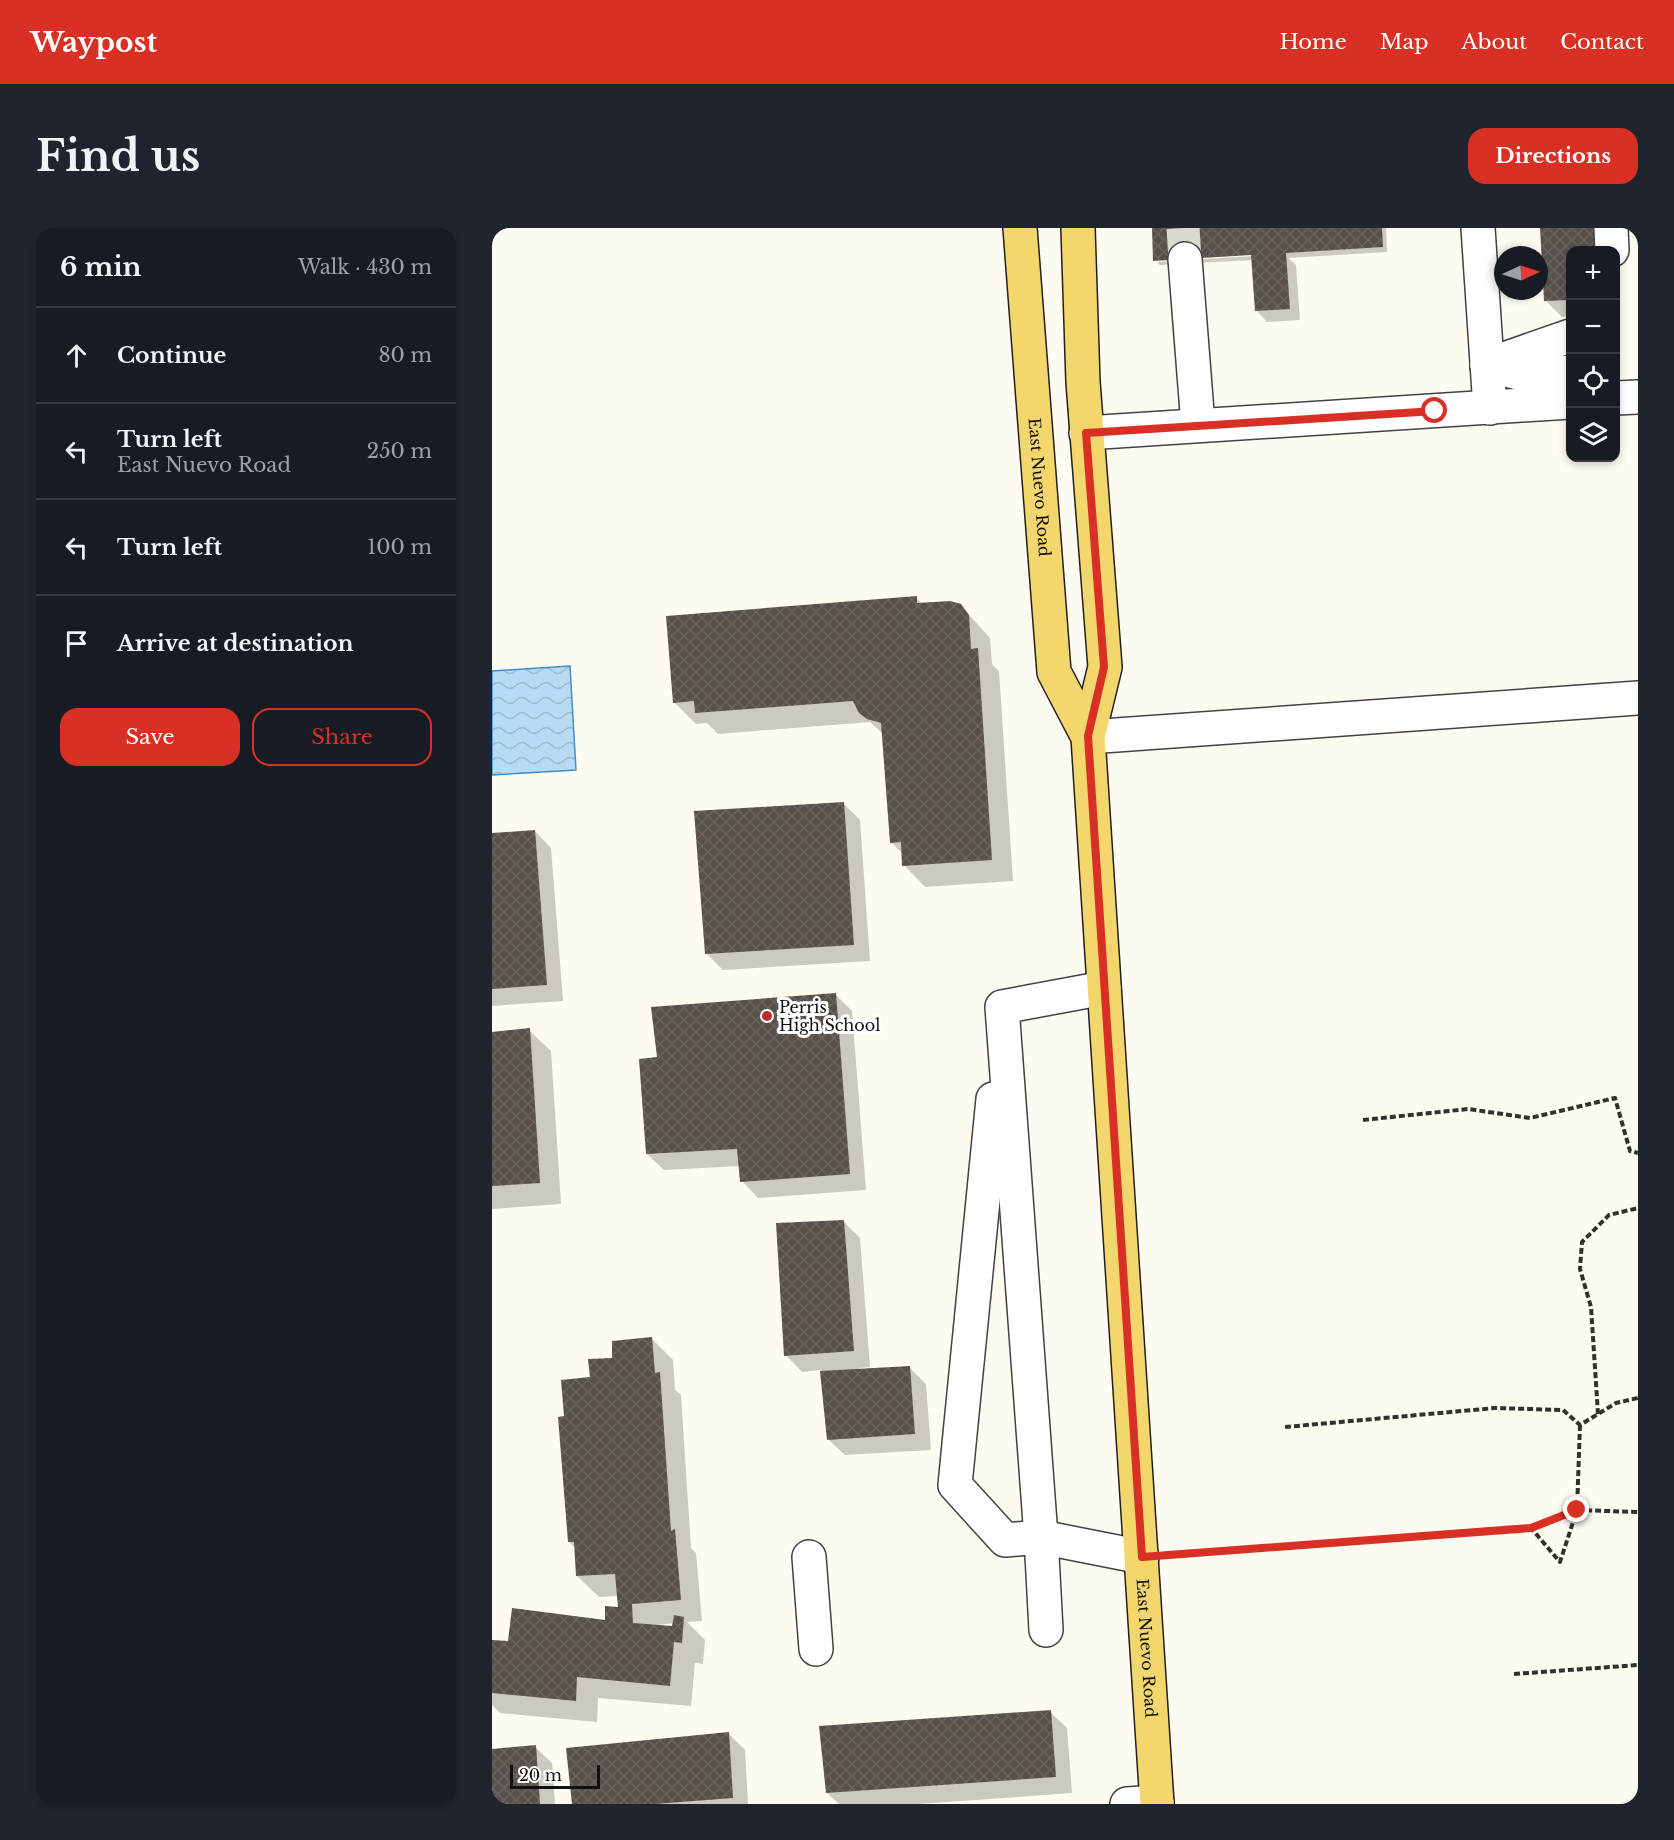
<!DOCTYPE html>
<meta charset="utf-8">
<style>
body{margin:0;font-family:"Libre Baskerville",serif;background:#20242c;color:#f1f3f6}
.controls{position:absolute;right:18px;top:18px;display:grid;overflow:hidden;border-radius:12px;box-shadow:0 3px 9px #0003}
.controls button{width:54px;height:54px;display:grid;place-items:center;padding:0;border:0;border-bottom:2px solid #363941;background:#171b24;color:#f1f3f6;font:30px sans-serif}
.compass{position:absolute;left:1002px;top:18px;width:54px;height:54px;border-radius:50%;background:#171b24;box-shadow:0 3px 9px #0003;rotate:86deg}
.scale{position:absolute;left:18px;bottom:15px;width:90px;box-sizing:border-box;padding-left:6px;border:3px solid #0f0f0f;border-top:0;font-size:16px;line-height:21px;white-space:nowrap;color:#0f0f0f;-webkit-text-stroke:4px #fff;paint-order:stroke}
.stop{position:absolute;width:18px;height:18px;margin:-14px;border:4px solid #d93025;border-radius:50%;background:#fff}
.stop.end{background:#d93025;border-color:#fff;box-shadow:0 2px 6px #0008}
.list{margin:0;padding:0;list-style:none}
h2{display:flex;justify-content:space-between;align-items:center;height:78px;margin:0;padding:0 24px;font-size:26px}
h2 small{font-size:20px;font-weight:400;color:#9ea1a6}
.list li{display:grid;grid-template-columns:39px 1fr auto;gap:18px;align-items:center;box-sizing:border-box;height:96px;padding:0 24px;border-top:2px solid #363941}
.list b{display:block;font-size:22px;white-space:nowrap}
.list p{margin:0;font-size:20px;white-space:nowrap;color:#9ea1a6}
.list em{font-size:20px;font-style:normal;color:#9ea1a6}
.actions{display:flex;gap:12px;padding:18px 24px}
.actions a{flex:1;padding:14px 0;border:2px solid #d93025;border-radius:18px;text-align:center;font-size:21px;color:#d93025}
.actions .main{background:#d93025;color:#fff}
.icon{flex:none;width:33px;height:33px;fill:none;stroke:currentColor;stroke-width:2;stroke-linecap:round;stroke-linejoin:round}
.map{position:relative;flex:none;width:1146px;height:1576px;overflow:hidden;border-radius:18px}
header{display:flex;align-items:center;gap:36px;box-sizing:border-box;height:84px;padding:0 30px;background:#d93025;color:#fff}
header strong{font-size:28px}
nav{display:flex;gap:33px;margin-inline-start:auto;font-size:21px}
.intro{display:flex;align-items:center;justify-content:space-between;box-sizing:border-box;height:144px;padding:0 36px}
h1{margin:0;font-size:42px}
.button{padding:15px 27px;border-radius:18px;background:#d93025;color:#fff;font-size:21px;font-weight:700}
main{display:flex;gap:36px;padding:0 36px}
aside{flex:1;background:#171b24;border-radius:18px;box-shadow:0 3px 9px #0003}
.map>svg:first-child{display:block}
</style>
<header>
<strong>Waypost</strong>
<nav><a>Home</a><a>Map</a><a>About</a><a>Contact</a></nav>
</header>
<div class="intro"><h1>Find us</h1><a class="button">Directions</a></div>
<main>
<aside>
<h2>6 min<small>Walk · 430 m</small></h2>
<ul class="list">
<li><svg class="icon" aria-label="ahead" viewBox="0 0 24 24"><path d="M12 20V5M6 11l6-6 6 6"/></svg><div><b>Continue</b></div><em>80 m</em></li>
<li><svg class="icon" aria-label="left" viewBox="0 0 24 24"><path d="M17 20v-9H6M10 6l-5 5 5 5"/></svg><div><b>Turn left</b><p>East Nuevo Road</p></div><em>250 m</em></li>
<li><svg class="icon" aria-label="left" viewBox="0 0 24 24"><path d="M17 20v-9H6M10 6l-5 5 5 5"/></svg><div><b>Turn left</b></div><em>100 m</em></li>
<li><svg class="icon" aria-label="arrive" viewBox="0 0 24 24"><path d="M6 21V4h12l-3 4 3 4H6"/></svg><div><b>Arrive at destination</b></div></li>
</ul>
<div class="actions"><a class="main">Save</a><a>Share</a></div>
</aside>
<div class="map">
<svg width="1146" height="1576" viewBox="0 0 1146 1576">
<defs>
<pattern id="water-waves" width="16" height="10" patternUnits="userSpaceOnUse" patternTransform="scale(1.5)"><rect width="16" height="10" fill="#b7dbf4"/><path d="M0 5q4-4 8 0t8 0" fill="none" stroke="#9cbbd0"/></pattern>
<pattern id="building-cross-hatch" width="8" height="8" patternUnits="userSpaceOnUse" patternTransform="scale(1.5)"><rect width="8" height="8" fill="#57504b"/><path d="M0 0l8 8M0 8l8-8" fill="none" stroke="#6a6561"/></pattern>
</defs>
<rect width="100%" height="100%" fill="#fefcf1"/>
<!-- water -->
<polygon fill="url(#water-waves)" stroke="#418ec8" stroke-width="1.5" points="78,438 84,542 0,547 0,443"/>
<!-- shadow -->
<g fill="#0003" fill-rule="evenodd">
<polygon points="661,0 894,0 895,24 796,30 804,37 808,92 775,94 764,82 761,32 668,37 665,34 761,28 761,25"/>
<polygon points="1049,0 1123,22 1078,22 1078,88 1070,89 1053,72"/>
<polygon points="1124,28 1127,86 1124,86"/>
<polygon points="424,370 431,376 469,378 498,410 500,436 507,443 521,653 433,659 412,637 411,626 399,614 392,507 378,494 226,506 215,495 204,496 182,474"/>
<polygon points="351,575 368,592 378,733 231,742 214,725"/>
<polygon points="43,603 59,620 71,773 0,778 0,606"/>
<polygon points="343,766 360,783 374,962 266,970 250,953 248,938 172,942 155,926 166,831"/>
<polygon points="37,802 59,823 69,976 0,981 0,805"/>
<polygon points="352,994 368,1010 378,1139 367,1140 367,1143 418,1140 434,1156 439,1222 353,1227 336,1211 329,1142 310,1144 294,1127"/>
<path d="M160,1111l21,21 2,30 6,5 10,153 5,5 6,68 -15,1 18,18 -2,24 -8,-1 -4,43 -93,-8 -1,24 -97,-9 -8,-8v-64l17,2 97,-21 14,-13 -2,-13 -19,1 -22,-21 -2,-28 -6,-6 -3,-125 26,-38 22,-20zM182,1395l-1,5 -16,-2v-1z"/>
<polygon points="558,1484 575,1500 580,1565 427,1576 347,1576 335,1565"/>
<polygon points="236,1505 253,1522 256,1576 82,1576"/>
<polygon points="43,1519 60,1535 63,1576 0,1576 0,1523"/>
</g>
<!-- building -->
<g fill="url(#building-cross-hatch)">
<polygon points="660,0 890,0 891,19 794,25 798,81 763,83 759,27 661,33"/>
<polygon points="1048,0 1107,0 1108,22 1078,22 1078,72 1052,73"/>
<polygon points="425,368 425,375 458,373 469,376 477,387 479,421 486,420 500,632 410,638 409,614 398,615 389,495 375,491 367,485 361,473 203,485 202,473 181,475 174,388"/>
<polygon points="352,574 362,717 213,726 202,583"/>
<polygon points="43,602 55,757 0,761 0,605"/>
<polygon points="344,765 358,946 248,954 245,921 154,926 147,831 165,829 159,779"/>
<polygon points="38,800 48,955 0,958 0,804"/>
<polygon points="352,992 362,1123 292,1128 284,995"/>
<polygon points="160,1109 163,1145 168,1144 179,1303 183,1301 189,1372 140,1376 141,1395 180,1398 182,1387 192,1389 190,1415 182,1414 178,1458 85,1449 84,1473 0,1465 0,1412 16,1413 20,1380 113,1392 113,1378 126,1379 123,1346 84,1348 82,1314 76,1314 66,1189 72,1188 69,1152 98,1149 96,1131 120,1130 120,1113"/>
<polygon points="418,1138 423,1206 335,1212 328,1143"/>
<polygon points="559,1482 564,1549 334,1565 327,1498"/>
<polygon points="237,1504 241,1570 163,1576 80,1576 74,1520"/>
<polygon points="44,1517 48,1576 0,1576 0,1521"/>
</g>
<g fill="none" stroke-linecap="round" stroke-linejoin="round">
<!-- minor-tunnel -->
<polyline stroke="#dad8cf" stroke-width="33" stroke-dasharray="33 16" stroke-linecap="butt" points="691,0 693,31"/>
<defs>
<g id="minor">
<polyline points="986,0 998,180"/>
<polyline points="1119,0 1120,22"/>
<polyline points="693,31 706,197"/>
<polyline points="995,137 1078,108"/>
<polyline points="995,137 1038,148 1078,144"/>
<polyline points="1124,170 1146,169"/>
<polyline points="594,205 1078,174"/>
<polyline points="596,509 1146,470"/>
<polyline points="612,760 510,779 549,1309 650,1329"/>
<polyline points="501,871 463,1257 513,1312 549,1309 554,1402"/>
<polyline points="317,1329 324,1421"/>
<polyline points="635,1576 665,1574"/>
</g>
<g id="major">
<path id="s1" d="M528,0l34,444 34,65"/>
<path id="s2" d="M586,0l5,154 22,285 -17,70 69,1067"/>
</g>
</defs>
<!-- minor casing -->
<use href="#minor" stroke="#424242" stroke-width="36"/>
<!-- major casing -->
<use href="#major" stroke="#202020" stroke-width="36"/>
<!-- path -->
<g stroke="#313131" stroke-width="4" stroke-dasharray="6 3" stroke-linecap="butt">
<polyline points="871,892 976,881 1038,890 1123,870 1138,923 1146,925"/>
<polyline points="1106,1186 1099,1079 1088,1041 1090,1014 1117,987 1146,980"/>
<polyline points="1088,1197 1085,1282 1068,1334 1039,1300 1085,1282 1146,1284"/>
<polyline points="793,1199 1003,1180 1071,1182 1088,1197 1124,1175 1146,1170"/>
<polyline points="680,1327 1039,1300"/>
<polyline points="1022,1446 1146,1437"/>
</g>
<!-- minor -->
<use href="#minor" stroke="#fff" stroke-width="33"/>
<!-- major -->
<use href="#major" stroke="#f3d66c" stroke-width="33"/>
</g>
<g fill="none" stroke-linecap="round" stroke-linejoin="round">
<!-- route -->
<polyline stroke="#d93025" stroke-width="8" points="943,183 594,205 612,439 596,508 650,1329 1039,1300 1085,1282"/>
</g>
<!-- markers -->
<circle fill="#ba2c2e" stroke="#fff" stroke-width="2" cx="275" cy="788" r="6"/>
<g text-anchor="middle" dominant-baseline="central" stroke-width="6" stroke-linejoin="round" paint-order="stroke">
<!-- street labels -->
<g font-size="16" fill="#0f0f0f" stroke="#fff">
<text stroke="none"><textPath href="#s1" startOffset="260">East Nuevo Road</textPath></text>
<text stroke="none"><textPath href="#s2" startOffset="1425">East Nuevo Road</textPath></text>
</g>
<!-- poi labels -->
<g font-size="16" fill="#0f0f0f" stroke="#fff" text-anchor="start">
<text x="287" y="779">Perris<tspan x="287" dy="18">High School</tspan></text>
</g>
</g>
</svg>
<div class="controls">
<button>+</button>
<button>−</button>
<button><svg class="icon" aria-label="locate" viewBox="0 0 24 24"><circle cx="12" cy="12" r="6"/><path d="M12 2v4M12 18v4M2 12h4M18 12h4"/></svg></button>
<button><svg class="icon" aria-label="layers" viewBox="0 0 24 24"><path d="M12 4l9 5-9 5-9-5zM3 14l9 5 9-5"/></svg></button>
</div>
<svg class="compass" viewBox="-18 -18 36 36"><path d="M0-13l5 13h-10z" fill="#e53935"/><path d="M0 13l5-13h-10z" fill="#9ea1a6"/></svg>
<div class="scale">20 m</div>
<div class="stop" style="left:943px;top:183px"></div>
<div class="stop end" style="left:1085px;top:1282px"></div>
</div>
</main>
